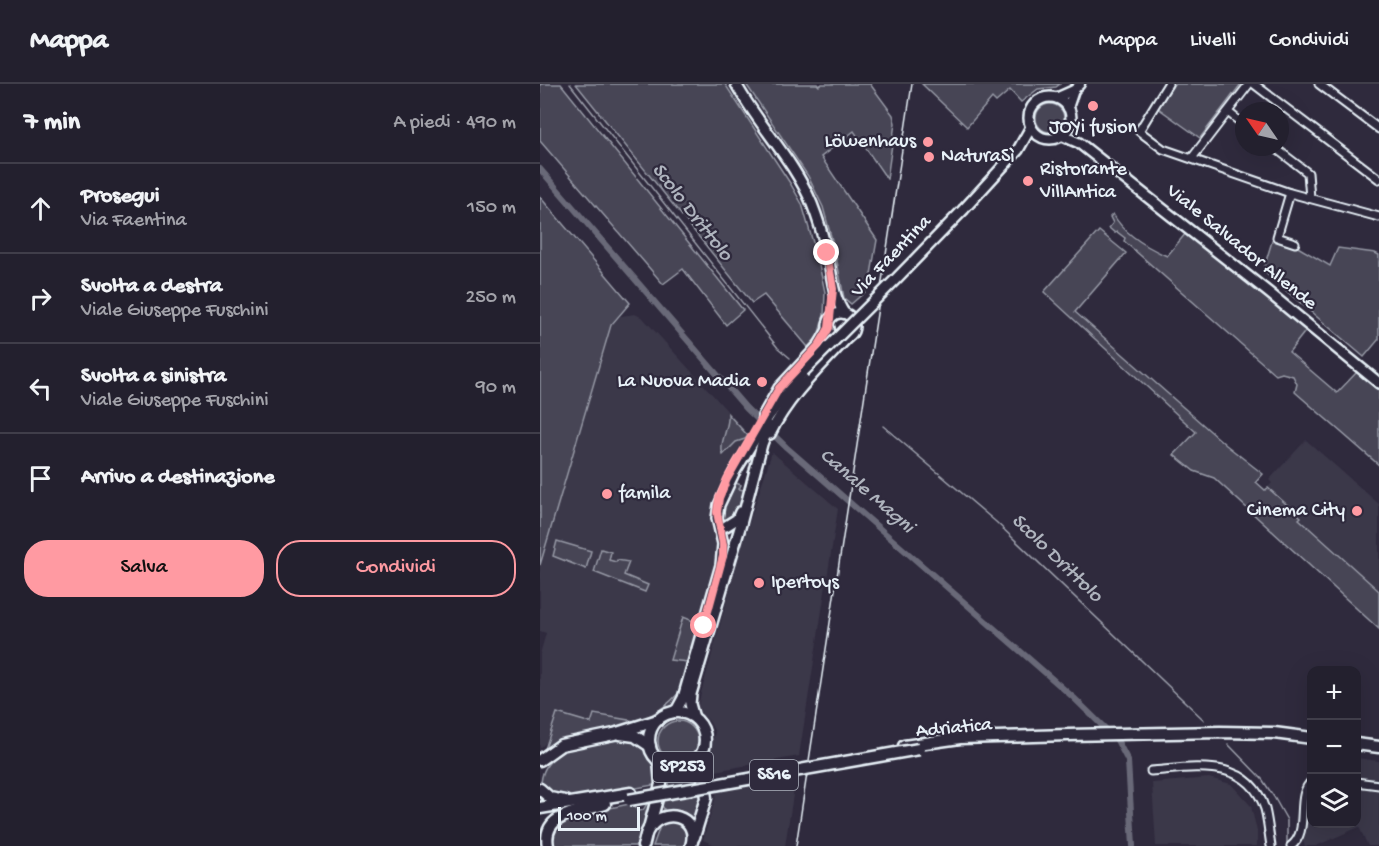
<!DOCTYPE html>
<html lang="it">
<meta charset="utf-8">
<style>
body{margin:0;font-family:"Gochi Hand",sans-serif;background:#2f2d3a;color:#f1f3f6}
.controls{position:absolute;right:18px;bottom:18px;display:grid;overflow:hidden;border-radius:12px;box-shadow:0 6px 24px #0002}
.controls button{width:54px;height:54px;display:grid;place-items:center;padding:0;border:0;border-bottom:2px solid #403e4a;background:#23202e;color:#f1f3f6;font:30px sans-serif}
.compass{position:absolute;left:695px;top:18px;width:54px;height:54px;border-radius:50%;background:#23202e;box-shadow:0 6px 24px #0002;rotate:304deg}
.scale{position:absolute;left:18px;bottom:15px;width:82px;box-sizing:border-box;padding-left:6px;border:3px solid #e8f1f8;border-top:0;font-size:16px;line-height:21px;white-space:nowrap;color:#e8f1f8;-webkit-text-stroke:4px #2f2a3d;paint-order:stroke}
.stop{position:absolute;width:18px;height:18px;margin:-14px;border:4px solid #ff9aa2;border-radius:50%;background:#fff}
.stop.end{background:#ff9aa2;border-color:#fff;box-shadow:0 2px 6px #0008}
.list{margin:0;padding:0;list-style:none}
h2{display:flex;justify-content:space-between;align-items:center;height:78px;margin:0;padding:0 24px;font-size:26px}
h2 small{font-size:20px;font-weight:400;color:#a3a3aa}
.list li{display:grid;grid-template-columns:39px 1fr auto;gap:18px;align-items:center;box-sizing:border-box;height:90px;padding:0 24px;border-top:2px solid #403e4a}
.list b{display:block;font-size:22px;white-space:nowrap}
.list p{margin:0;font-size:20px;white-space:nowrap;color:#a3a3aa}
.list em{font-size:20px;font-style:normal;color:#a3a3aa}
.actions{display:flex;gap:12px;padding:18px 24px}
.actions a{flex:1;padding:14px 0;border:2px solid #ff9aa2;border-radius:24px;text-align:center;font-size:21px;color:#ff9aa2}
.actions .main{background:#ff9aa2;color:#111}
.icon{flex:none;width:33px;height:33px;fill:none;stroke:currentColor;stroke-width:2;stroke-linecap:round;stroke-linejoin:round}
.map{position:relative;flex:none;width:839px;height:762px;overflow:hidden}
header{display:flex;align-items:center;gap:36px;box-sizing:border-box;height:84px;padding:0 30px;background:#23202e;border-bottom:2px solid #403e4a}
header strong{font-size:28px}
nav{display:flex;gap:33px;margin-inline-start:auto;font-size:21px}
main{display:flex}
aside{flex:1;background:#23202e}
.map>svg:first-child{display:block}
</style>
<header>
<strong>Mappa</strong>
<nav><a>Mappa</a><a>Livelli</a><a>Condividi</a></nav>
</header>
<main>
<aside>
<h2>7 min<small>A piedi · 490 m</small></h2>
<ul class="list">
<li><svg class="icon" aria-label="ahead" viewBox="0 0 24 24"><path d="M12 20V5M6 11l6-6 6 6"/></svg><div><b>Prosegui</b><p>Via Faentina</p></div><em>150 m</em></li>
<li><svg class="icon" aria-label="right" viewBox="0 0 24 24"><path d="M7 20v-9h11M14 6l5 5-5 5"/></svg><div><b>Svolta a destra</b><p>Viale Giuseppe Fuschini</p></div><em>250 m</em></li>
<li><svg class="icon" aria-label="left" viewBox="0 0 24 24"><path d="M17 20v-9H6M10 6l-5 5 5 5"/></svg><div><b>Svolta a sinistra</b><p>Viale Giuseppe Fuschini</p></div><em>90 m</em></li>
<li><svg class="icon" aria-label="arrive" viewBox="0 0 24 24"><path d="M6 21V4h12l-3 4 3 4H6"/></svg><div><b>Arrivo a destinazione</b></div></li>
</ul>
<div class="actions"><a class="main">Salva</a><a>Condividi</a></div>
</aside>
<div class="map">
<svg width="839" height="762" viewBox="0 0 839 762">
<rect width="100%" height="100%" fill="#2f2a3d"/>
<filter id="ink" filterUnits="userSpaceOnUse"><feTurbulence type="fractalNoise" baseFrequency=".0167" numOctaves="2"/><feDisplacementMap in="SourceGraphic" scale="12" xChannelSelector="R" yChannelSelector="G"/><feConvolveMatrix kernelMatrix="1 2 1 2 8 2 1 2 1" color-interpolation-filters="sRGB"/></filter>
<g filter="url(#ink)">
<!-- built -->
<g fill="#3b3749">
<polygon points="95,230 103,234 210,352 198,370 181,402 174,432 181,457 180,479 142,605 131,618 119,628 94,639 93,637 54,631 51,639 17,629 7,658 0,664 0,570 6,549 0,547 0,481 71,241 81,232"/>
<polygon points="766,356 839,420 839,507 725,406 732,399 729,396"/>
<polygon points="232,368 298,425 259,672 170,688 167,680 175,648 169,637 161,630 158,622 161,609 203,458"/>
<polygon points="817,674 839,677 839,762 828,762 819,743 776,762 765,762 754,738 771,680 772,740 816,740"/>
<polygon points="256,692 245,762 177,762 163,756 178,705"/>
<polygon points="669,694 691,700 711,722 717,747 717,762 616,762 612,699"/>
</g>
<!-- green -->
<g fill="#464455" stroke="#979aa6" stroke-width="1.5">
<polygon points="0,0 21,0 203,226 186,241 143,185 123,200 0,57"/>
<polygon points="36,0 185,0 250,99 262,120 278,176 285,208 284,231 278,252 268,263 224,211 212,219"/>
<polygon points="206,0 277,0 279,2 282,0 330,0 353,31 355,39 347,95 314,47 281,73 337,156 330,196 325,208 311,220 304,214 295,167 283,123 268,92"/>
<polygon points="382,0 520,0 516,3 498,5 481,18 470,6 456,18 452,14 427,43"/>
<polygon points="634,0 701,0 660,54 618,24"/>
<circle cx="510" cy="34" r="14"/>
<polygon points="0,113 90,219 71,241 0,481"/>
<path d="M573,130c11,20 33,33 54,42l19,-23 121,96 -18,23 48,41 20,-21 22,19v74l-84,-73 2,-8 -4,-8 -11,-3 -6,2 -152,-134 1,-3 -8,-6 -2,1 -6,-5 4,-5 -3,-6z"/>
<polygon points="559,147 586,169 535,228 686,361 723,390 716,398 725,406 728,404 761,433 759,435 839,507 839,545 674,394 654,387 634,371 656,348 504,208"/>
<polygon points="733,154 756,162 790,182 798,164 835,169 839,171 839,255 824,273 723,187"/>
<path d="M188,330l20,22 -3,3 -9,3 -13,13c-5,-12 7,-27 5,-41z"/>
<polygon points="193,398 201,401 199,405 204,406 198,429 188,438 181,434 182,425"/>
<polygon points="17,457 51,467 46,485 13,472"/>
<polygon points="61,465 71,468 69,476 76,478 77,476 89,478 84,491 108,501 105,508 54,488"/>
<polygon points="143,533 156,538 158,543 148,578 130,576"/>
<path d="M142,605l-6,15 -23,14 -41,12 -40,7 -20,8 -8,7 13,-39 34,10 3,-9 40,7v2c20,-8 34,-17 48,-34z"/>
<circle cx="138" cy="657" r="20"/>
<path d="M89,654c23,14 27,19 30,46l-45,8 -55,7 -18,-12c-1,-43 60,-48 88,-49z"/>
<polygon points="156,681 163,710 153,743 122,731 124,725 120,718 125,703 127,685 143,687"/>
<path d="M109,718l2,1 -12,43h-88l-1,-12 16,-17 68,-14 3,8c10,0 6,-5 12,-9z"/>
<polygon points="131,735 147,744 148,762 113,762 119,745 116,744 120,739"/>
</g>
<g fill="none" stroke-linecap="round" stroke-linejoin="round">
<!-- stream -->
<g stroke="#9c9fab" stroke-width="1.5">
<polyline points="30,0 238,264 250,274"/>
<polyline points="343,342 456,438 664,636"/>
<polyline points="688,660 722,695 734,713 747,736 747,762"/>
</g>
<!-- canal -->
<polyline stroke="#696978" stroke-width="6" points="0,85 206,324 246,363 534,614 577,656 588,677 593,762"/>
<defs>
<g id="minor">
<polyline points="628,0 599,47 623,65 750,109 839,133"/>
<polyline points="714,0 839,95"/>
<polyline points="779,0 839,45"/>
<polyline points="688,28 704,41"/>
<polyline points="734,63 768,89 770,114"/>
<polyline points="652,74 709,0"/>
<polyline points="750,109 737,153 755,159"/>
<path d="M611,687c42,-3 97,-15 114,38 3,12 4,25 6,37"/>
<polyline points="816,698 839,701"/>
<path d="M751,762c20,-15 3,-50 21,-65"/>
</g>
<g id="tertiary">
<polyline points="516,14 534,6"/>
<polyline points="528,24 534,6 540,0"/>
</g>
<g id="secondary">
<path d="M196,0c22,41 58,76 76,120 6,15 11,32 15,48 5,21 5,43 17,61"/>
<circle cx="510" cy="34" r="21"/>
<polyline points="521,51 539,59 728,208 839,299"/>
<polyline points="424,125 478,66 491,43"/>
<circle cx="301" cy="242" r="13"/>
<polyline points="223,332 239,304 279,261 289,244"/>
<path d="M230,350c19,-38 48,-65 77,-96"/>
<polyline points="186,442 197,435 200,428"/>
<polyline points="131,629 137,625 143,614 181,481 183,460 177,434 179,421 194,389 229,332 263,288"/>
<polyline points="154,634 150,620 151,610 201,440 222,360 229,342"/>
</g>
<g id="primary">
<circle cx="137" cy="656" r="28"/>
<polyline points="109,744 121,700 119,677"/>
<polyline points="154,753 166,714 160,673"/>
<path d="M103,762c2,-4 2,-10 4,-14 14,-27 54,-17 44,14"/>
</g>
<g id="trunk">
<polyline points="80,650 95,652 110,662"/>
<polyline points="816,660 839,663"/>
<polyline points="364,662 420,654 528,651 680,648 734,649 772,654"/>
<polyline points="0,676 21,661 74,650 118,636"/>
<polyline points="0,705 10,714 25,717"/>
<polyline points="0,724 91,709"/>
<path d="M8,762c-7,-34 35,-34 57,-42"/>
</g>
</defs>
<!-- minor casing -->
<use href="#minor" stroke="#e8f1f8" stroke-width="11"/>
<!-- tertiary casing -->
<use href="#tertiary" stroke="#e8f1f8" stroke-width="13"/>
<!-- secondary casing -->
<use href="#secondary" stroke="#e8f1f8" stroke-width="14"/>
<!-- primary casing -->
<use href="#primary" stroke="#e8f1f8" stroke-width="15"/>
<!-- trunk casing -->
<use href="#trunk" stroke="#e8f1f8" stroke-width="15"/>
<!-- minor -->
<use href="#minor" stroke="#2f2a3d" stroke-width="7"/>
<!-- tertiary -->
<use href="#tertiary" stroke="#2f2a3d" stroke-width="8"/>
<!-- secondary -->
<use href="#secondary" stroke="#2f2a3d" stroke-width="9"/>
<!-- primary -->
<use href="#primary" stroke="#2f2a3d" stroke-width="10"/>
<!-- trunk -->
<use href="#trunk" stroke="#2f2a3d" stroke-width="10"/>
<!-- rail -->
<polyline stroke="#e8f1f8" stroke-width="1.5" points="256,762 372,0"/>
<defs>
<polyline id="secondary-bridge" points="263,288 356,195 424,125"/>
<polyline id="trunk-bridge" points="89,716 379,665"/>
</defs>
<!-- secondary-bridge casing -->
<use href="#secondary-bridge" stroke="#e8f1f8" stroke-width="14" stroke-linecap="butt"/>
<!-- trunk-bridge casing -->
<use href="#trunk-bridge" stroke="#e8f1f8" stroke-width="15" stroke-linecap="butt"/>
<!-- secondary-bridge -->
<use href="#secondary-bridge" stroke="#2f2a3d" stroke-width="9"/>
<!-- trunk-bridge -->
<use href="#trunk-bridge" stroke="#2f2a3d" stroke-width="10"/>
</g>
</g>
<g fill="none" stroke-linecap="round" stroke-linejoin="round" filter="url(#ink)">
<!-- route -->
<polyline stroke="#ff9aa2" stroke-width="8" points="164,542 183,472 183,460 177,428 179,414 187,395 239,304 279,261 289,244 293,205 287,169"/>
</g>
<!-- markers -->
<g fill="#ff9aa2" stroke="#2f2a3d" stroke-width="2">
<circle cx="553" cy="22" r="6"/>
<circle cx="388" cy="58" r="6"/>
<circle cx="389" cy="73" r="6"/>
<circle cx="488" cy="97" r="6"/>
<circle cx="222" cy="298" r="6"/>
<circle cx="67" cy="410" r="6"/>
<circle cx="817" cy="427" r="6"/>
<circle cx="219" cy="499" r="6"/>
</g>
<g text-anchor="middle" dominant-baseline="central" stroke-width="4.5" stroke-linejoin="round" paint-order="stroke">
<!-- shield labels -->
<g fill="#2f2a3d" stroke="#b0b5c0" stroke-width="1.5">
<rect x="113" y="668" width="60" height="30" rx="4.5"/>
<rect x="210" y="676" width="48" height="30" rx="4.5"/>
</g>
<g font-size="18" font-weight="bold" fill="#e8f1f8">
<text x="143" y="683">SP253</text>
<text x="234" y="691">SS16</text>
</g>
<!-- poi labels -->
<g font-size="20" fill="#e8f1f8" stroke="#2f2a3d" text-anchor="start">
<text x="553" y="44" text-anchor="middle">JOYi fusion</text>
<text x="376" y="58" text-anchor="end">Löwenhaus</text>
<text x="401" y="73">NaturaSì</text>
<text x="500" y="86">Ristorante<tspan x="500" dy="23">VillAntica</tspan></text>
<text x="210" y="298" text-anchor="end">La Nuova Madia</text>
<text x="79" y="410">famila</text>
<text x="805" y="427" text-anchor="end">Cinema City</text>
<text x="231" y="499">Ipertoys</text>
</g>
<!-- street labels -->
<g font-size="20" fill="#e8f1f8" stroke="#2f2a3d">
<text transform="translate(701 164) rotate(39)">Viale Salvador Allende</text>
<text transform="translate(352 173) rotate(-46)">Via Faentina</text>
<text transform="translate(414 645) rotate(-5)">Adriatica</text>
</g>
<!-- water labels -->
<g font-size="21" font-style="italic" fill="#afb4be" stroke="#2f2a3d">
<text transform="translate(151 129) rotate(52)">Scolo Drittolo</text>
<text transform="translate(326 408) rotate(41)">Canale Magni</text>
<text transform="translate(516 475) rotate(44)">Scolo Drittolo</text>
</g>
</g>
</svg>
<div class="controls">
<button>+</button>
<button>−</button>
<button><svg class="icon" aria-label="layers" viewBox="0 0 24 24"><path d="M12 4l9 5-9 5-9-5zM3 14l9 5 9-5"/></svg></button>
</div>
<svg class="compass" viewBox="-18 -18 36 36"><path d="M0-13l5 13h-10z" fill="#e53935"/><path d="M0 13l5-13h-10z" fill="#a3a3aa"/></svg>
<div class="scale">100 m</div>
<div class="stop" style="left:164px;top:542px"></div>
<div class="stop end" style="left:287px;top:169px"></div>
</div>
</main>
